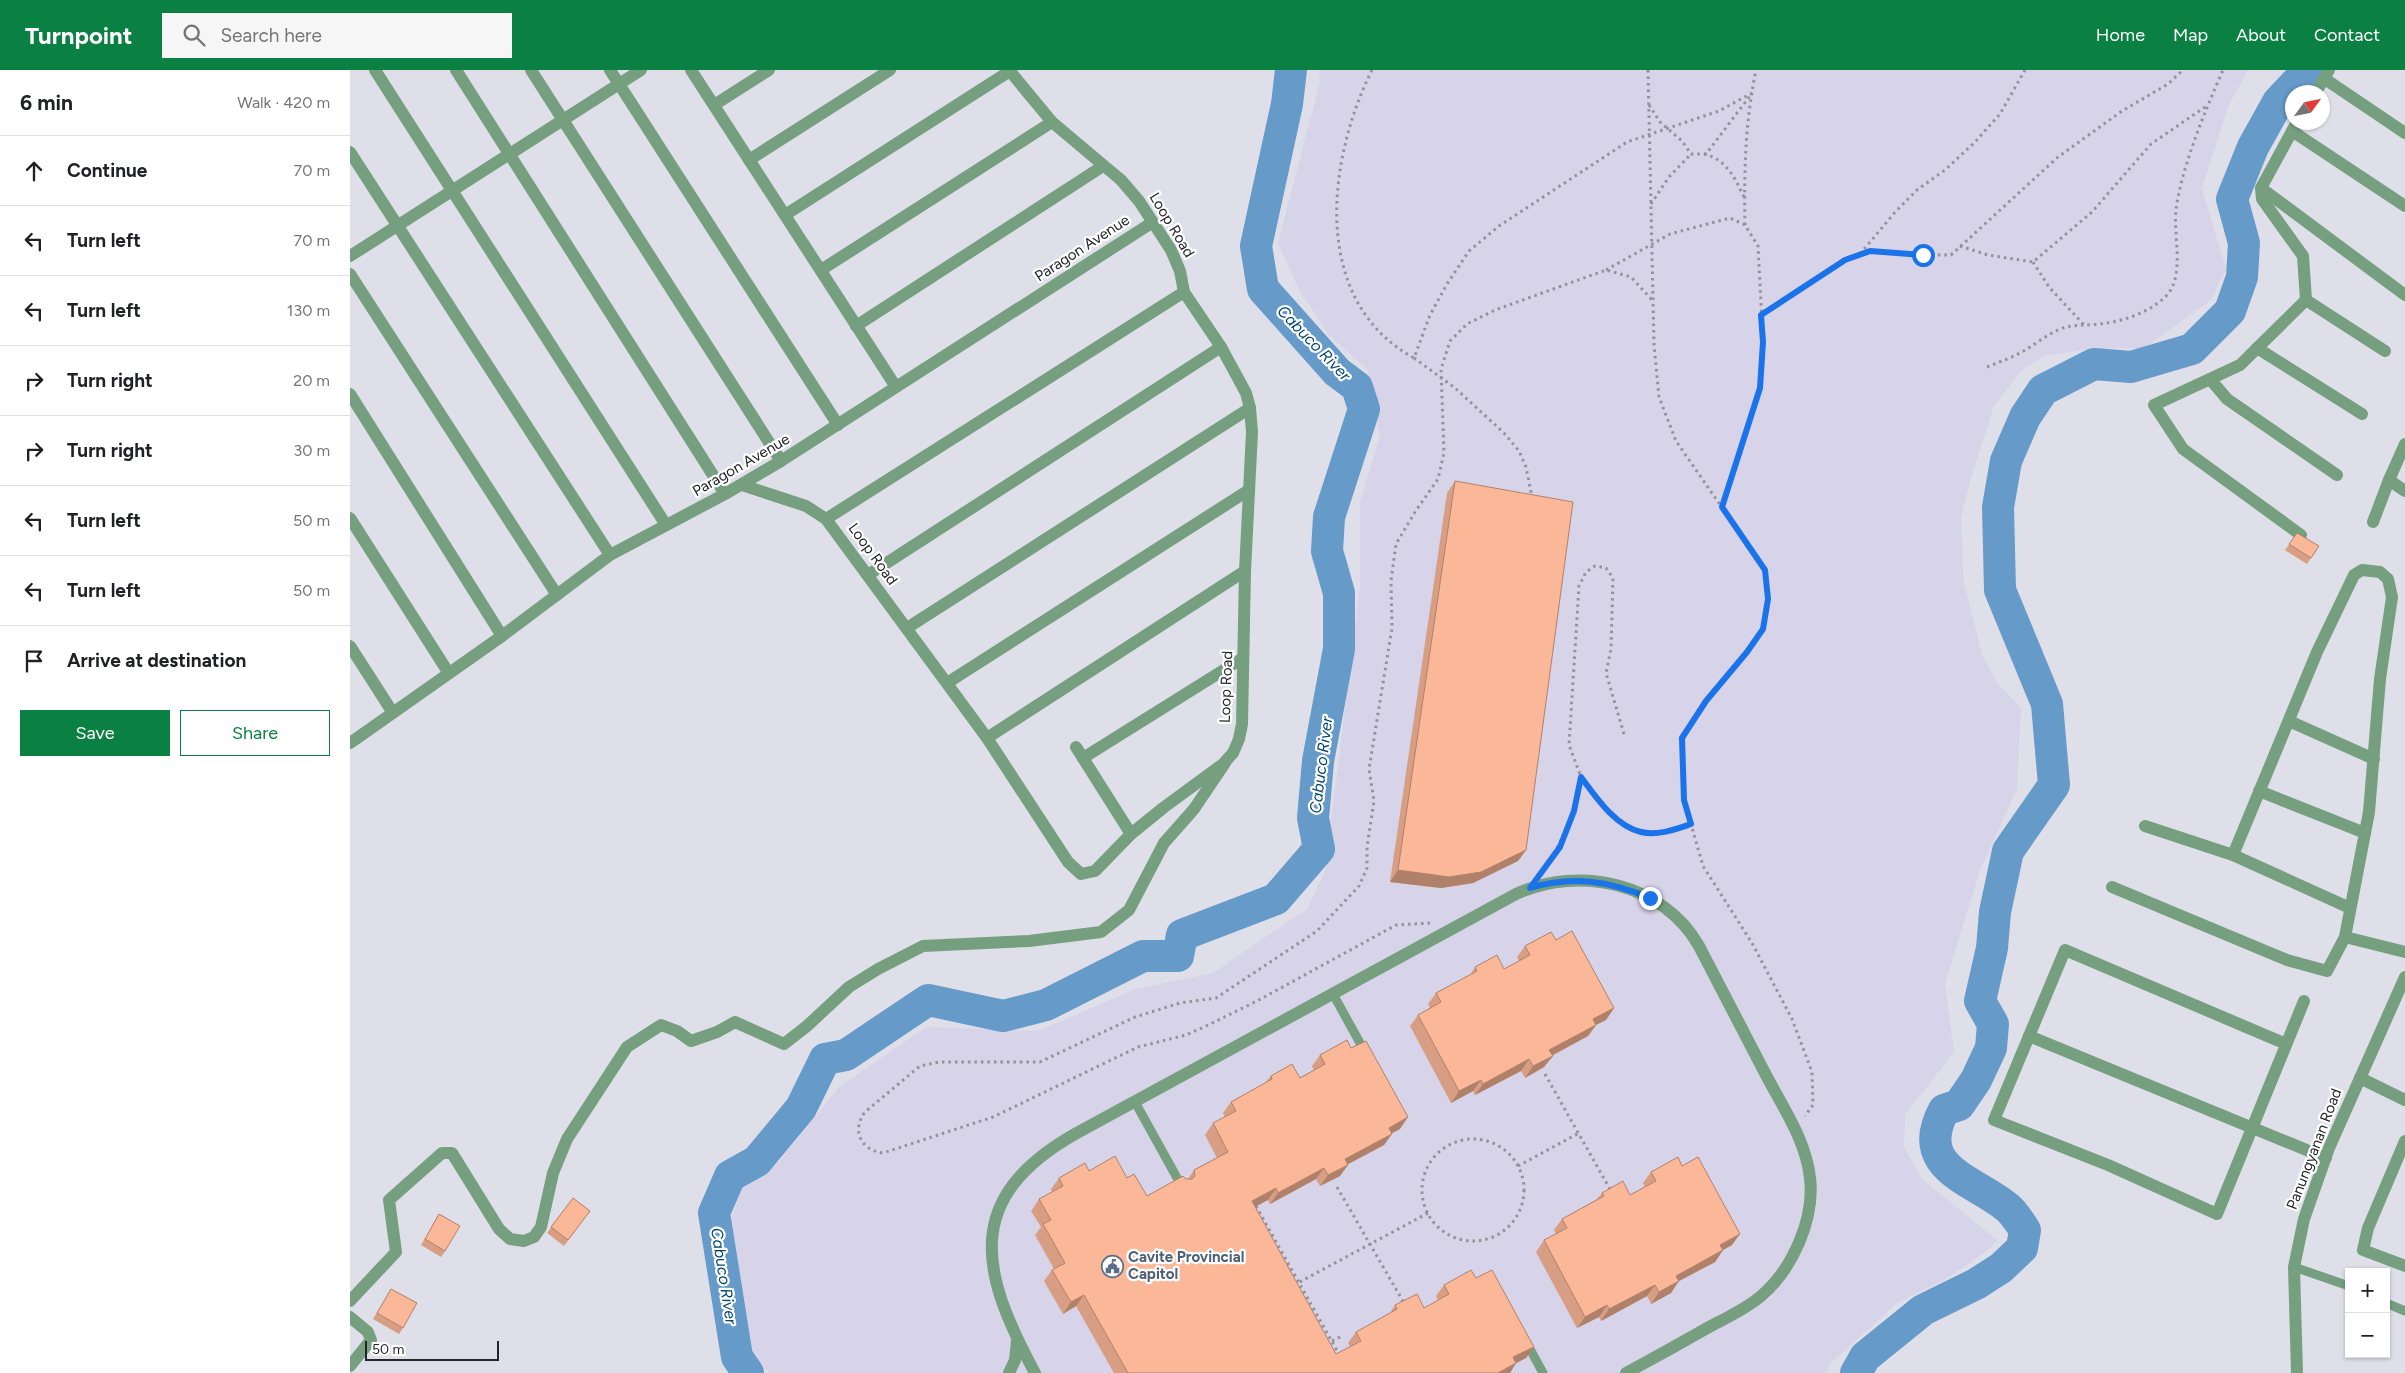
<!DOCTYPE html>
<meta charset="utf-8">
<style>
body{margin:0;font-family:Figtree,sans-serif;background:#f6f6f6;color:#202124}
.controls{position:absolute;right:15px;bottom:15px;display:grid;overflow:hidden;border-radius:0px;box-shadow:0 1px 4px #0004}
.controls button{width:45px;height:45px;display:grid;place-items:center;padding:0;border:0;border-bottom:1px solid #e0e0e0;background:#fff;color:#202124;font:25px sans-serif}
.compass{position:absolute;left:1935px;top:15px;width:45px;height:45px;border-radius:50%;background:#fff;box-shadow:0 1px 4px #0004;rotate:57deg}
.scale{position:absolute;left:15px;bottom:12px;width:134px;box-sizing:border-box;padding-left:5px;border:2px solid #252529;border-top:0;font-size:14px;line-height:18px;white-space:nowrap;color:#252529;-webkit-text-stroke:4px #fff;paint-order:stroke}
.stop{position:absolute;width:15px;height:15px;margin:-11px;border:4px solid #1a73e8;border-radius:50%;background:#fff}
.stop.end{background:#1a73e8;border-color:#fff;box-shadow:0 1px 5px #0008}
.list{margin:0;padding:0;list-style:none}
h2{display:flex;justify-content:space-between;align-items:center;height:65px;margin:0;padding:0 20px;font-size:21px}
h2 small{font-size:16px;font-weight:400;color:#757577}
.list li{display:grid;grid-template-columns:32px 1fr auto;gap:15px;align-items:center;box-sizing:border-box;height:70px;padding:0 20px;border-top:1px solid #e0e0e0}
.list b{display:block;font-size:19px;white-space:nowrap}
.list em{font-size:16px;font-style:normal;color:#757577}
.actions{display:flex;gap:10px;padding:15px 20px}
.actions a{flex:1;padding:11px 0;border:1px solid #0b8043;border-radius:0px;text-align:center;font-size:18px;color:#0b8043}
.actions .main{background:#0b8043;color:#fff}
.icon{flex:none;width:28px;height:28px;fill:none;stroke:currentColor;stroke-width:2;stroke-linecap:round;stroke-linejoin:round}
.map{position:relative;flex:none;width:2055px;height:1303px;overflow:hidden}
header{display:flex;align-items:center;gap:30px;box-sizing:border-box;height:70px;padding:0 25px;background:#0b8043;color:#fff}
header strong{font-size:24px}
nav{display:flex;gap:28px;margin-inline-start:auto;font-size:18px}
.search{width:350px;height:45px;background:#f6f6f6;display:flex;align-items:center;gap:12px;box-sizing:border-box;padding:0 18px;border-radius:0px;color:#757577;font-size:19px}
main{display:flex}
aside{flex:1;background:#fff}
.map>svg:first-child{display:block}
</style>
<header>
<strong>Turnpoint</strong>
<div class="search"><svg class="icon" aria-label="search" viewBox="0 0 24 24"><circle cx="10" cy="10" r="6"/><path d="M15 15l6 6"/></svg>Search here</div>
<nav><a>Home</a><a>Map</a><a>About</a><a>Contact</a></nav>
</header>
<main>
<aside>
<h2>6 min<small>Walk · 420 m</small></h2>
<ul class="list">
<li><svg class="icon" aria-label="ahead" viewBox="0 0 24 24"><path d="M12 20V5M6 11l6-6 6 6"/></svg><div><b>Continue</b></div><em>70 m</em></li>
<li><svg class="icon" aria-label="left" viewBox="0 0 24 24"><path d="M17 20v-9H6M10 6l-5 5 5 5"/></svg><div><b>Turn left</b></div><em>70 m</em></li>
<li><svg class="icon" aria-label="left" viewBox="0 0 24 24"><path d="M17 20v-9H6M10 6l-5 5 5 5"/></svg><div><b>Turn left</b></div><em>130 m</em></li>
<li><svg class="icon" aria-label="right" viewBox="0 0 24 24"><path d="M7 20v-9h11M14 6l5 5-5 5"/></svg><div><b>Turn right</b></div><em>20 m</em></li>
<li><svg class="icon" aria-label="right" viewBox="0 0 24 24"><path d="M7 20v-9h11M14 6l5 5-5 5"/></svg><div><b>Turn right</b></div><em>30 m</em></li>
<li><svg class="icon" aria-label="left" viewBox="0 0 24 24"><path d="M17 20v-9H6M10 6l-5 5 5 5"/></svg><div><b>Turn left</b></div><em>50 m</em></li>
<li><svg class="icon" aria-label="left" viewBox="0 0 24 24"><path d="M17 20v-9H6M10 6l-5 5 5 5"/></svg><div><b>Turn left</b></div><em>50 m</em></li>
<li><svg class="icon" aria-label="arrive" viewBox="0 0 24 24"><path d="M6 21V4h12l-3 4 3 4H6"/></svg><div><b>Arrive at destination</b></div></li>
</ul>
<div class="actions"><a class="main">Save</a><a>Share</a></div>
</aside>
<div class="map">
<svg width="2055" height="1303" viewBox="0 0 2055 1303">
<rect width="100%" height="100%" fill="#dfdfea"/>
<!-- commercial -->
<polygon fill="#d7d3e8" points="969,0 1898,0 1878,37 1852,118 1876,199 1861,230 1794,278 1741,279 1694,286 1671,301 1644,336 1621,408 1611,447 1614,514 1632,584 1647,613 1671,638 1667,719 1630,800 1595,914 1604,982 1555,1045 1554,1077 1572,1109 1647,1170 1637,1181 1594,1210 1548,1232 1481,1293 1476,1303 421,1303 399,1287 374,1170 394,1111 428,1093 489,1017 576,957 688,961 786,919 863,903 957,839 975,801 1010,517 1010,432 1030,365 1018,300 979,265 950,221 928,173 970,12"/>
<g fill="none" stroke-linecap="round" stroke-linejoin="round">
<!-- river -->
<g stroke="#659ac9" stroke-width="32">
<polyline points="398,1303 387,1287 364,1143 380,1106 407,1091 451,1038 475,989 496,985 578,930 653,946 696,935 793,886 828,886 832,865 926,829 969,779 963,748 968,691 989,579 989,523 977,481 979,447 1014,339 1007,317 987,302 913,219 906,176 937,34 941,0"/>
<path d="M1506,1303l9,-16 58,-47 53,-26 25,-16 21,-20 3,-18c-5,-7 -10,-16 -17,-22 -33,-28 -96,-39 -64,-98l15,-5 17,-25 15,-32 2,-24 -13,-23 12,-53 3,-36 13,-61 46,-66 -7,-81 -47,-114 -2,-83 8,-46 19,-44 18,-27 51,-26 37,3 61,-18 38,-38 12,-34 2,-34 -12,-44 21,-52 25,-45 30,-32"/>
</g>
<!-- path -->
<g stroke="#92929a" stroke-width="3" stroke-dasharray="2.5 4" stroke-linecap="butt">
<path d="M1022,0c-45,90 -62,231 42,288l16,-43 17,-31 22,-33 30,-25 128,-84 92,-31 33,-18"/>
<polyline points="1298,0 1304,275 1309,327 1326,371 1415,500 1418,529 1413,559 1397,582 1356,631 1332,668 1334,730 1353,796 1402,873 1442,949 1462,1002 1463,1035 1455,1046"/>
<polyline points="1299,35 1310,52 1332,71 1341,84 1356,84 1400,26"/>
<path d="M1354,84c22,5 31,24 40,43"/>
<polyline points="1301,134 1319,107 1341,84"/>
<path d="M1395,155c-1,-55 0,-101 11,-155"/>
<polyline points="1610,176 1638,185 1683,192 1742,142 1801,74 1858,35"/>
<polyline points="1510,184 1546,141 1567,120 1595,100 1624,73 1650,44 1675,0"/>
<polyline points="1683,192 1699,217 1734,255"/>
<polyline points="1256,200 1320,164 1380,148 1395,155 1408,176 1413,272 1410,318 1373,437"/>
<polyline points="1411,245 1495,190 1520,181 1573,185 1601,185 1708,87 1772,41 1818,14 1833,0"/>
<polyline points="1064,288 1105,318 1154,363 1169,381 1176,397 1182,427"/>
<path d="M1637,297c12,-5 24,-9 35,-15 12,-7 23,-16 36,-22 13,-6 26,-4 41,-6 23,-2 52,-12 68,-29 18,-20 6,-61 9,-85 5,-42 30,-101 47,-140"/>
<polyline points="1274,664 1256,603 1261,579 1263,508 1256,498 1245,496 1236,502 1229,516 1219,675 1231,707 1257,739 1275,754 1291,762 1313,762 1341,754"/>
<path d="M1193,800c22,-31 30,-55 38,-92"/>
<path d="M1080,853l-34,2 -139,76 -53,26 -18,8 -48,12 -145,70 -110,36c-22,-3 -32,-22 -18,-41l55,-46 19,-4h101l95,-45 45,-14 36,-5 101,-67 42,-45 8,-18v-21l7,-46 -5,-32 23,-141 -1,-47 5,-37 19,-32 23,-33 6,-26 -3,-84 9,-28 17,-17 28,-14 111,-40 25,7 22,24"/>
<polyline points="1195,1004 1261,1121"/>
<circle cx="1123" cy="1120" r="51"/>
<polyline points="1168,1096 1229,1063"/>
<polyline points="987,1117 1054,1233"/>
<polyline points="906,1136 990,1286"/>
<polyline points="944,1215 1078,1143"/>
<polyline points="982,1271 990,1267"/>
</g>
<!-- service -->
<g stroke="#759f7e" stroke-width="9">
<polyline points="983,924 1015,982"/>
<polyline points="785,1032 831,1115"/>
<polyline points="1944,1197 1999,1216"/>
<polyline points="2036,1233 2055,1241"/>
<polyline points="1175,1270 1193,1303"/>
</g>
<!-- minor -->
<g stroke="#759f7e" stroke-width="12">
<polyline points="25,0 316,455"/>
<polyline points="106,0 375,424"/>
<polyline points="181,0 431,391"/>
<polyline points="260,0 488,355"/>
<polyline points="341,0 546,317"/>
<polyline points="1975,9 2055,63"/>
<polyline points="1966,22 1979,0"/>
<polyline points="364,35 419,0"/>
<polyline points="1947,52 1911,118 1912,129 1953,186 1956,230 1890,295 1804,335 1833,379 1951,465"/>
<polyline points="1942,61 2055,136"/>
<polyline points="0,82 260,485"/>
<polyline points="399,90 540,0"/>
<polyline points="1911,118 2055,225"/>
<polyline points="435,145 660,1"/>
<polyline points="0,186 291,0"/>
<polyline points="471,200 702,52"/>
<polyline points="0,204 207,525"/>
<polyline points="1956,230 2035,281"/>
<polyline points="506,256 753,96"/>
<polyline points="1907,278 2012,344"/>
<polyline points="1860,309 1877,329 1987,405"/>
<polyline points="0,324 152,566"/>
<polyline points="2039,410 2055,374"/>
<polyline points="0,448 98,602"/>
<polyline points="476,449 834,222"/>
<polyline points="2023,452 2039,410 2055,421"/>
<polyline points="518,505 871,277"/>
<polyline points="557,558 900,338"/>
<polyline points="0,576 43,643"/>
<polyline points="597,613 899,420"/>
<polyline points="1939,651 2024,689"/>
<polyline points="637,668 895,501"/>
<polyline points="726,677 781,764"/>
<polyline points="733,688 893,588"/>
<polyline points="1909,721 2015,763"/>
<polyline points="1795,756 1883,785 2000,838"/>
<polyline points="1762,817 1937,890 1977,901 1995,867 2019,742 2030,609 2042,527 2038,509 2030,502 2012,500 2004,505 1967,582 1883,785"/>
<polyline points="1995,867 2055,882"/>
<polyline points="1679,966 1976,1088"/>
<polyline points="1936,974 1715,880 1644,1050 1758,1095 1867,1144 1954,931"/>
<polyline points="2010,1008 2055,1030"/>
<polyline points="2055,1071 2018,1158 2013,1180 2055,1196"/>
<polyline points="0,1231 46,1182 39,1130 92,1083 102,1083 149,1159 160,1169 174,1171 184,1167 191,1157 203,1103 217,1069 277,977 311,955 327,961 341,971 367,962 385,952 434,974 457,956 499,917 528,899 573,876 679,871 751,862 779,840 814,773 844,739 875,693"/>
<polyline points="0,1247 18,1262 21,1270 0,1296"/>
<polyline points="659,1303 665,1290 667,1271"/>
<path d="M685,1303c-54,-100 -74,-174 40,-239l441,-240c64,-29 147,-11 183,52 23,44 45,87 68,131 17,32 39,64 43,101 5,41 -18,92 -49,118 -15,13 -35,22 -52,31 -28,16 -55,31 -83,46"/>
</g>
<!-- tertiary -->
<g stroke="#759f7e" stroke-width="12">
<polyline points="392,415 456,436 476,449 637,668 718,792 731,804 745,801 781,764 813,738 873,694 883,683 889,669 892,654 895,501 902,362 900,338 896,323 871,277 834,222 830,201 821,180 789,131 771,110 702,52 659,0"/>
<polyline points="0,673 152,566 260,485 375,424 431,391 803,152"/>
<polyline points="1947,1303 1944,1197 1954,1149 1979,1078 2055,907"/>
</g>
</g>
<!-- wall -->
<g fill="#d89e83">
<polygon points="1105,411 1176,780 1168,791 1123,813 1091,818 1040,812 1097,423"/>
<polygon points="1947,463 1969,476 1957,494 1935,480"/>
<polygon points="1206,870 1264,938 1256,950 1246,955 1238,966 1202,986 1194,997 1175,1008 1171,1001 1125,1025 1123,1021 1101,1033 1060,956 1068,945 1080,938 1078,934 1086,923 1120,905 1125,897 1154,899 1169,891 1167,887 1175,876"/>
<polygon points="970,985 1050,1059 1042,1063 1034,1075 998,1094 990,1106 970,1116 966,1109 920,1134 918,1130 905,1137 986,1284 1000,1277 998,1273 1006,1262 1040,1243 1045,1235 1074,1238 1088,1230 1086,1226 1094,1215 1126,1208 1184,1277 1176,1288 1166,1293 1160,1303 764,1303 726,1236 713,1244 694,1211 702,1200 704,1199 685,1165 691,1157 681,1141 689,1129 702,1122 701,1119 709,1108 739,1101 777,1108 797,1126 836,1109 838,1109 844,1100 867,1088 855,1065 863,1053 875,1047 873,1043 881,1032 915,1013 921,1006 950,1008 964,1000 962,996"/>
<polygon points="1332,1096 1382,1175 1373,1180 1365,1192 1328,1211 1321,1223 1301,1234 1297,1226 1251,1251 1249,1247 1227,1258 1186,1182 1194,1170 1206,1164 1204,1160 1212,1149 1246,1130 1252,1123 1280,1125 1295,1117 1293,1113 1301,1102"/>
<polygon points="223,1128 240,1141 214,1176 197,1163"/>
<polygon points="89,1144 95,1181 91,1187 71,1175"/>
<polygon points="41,1219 53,1258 49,1264 23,1249"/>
</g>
<!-- shaded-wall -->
<g fill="#b0816a">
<polygon points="1176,780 1168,791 1123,813 1091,818 1040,812 1048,800"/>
<polygon points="1264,938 1256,950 1235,960 1243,949"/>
<polygon points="1246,955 1238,966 1191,991 1199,980"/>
<polygon points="1203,986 1194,997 1175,1008 1183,996"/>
<polygon points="1179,989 1171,1001 1125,1025 1133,1014"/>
<polygon points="1131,1010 1123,1021 1101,1033 1109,1021"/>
<polygon points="1058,1047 1050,1059 1031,1069 1039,1058"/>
<polygon points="1042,1064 1034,1075 987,1100 995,1089"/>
<polygon points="998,1095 990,1106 970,1116 978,1105"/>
<polygon points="974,1098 966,1109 920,1134 928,1123"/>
<polygon points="926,1118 918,1130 893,1143 902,1131"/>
<polygon points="1390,1164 1382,1175 1362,1186 1370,1175"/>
<polygon points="1373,1180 1365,1192 1318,1217 1326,1206"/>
<polygon points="1329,1211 1321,1223 1301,1234 1309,1222"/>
<polygon points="1305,1215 1297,1226 1251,1251 1259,1239"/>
<polygon points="734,1225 726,1236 713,1244 721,1232"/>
<polygon points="1257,1235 1249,1247 1227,1258 1235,1247"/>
<polygon points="1184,1277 1176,1288 1155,1299 1163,1287"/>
<polygon points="1166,1293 1160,1303 1148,1303"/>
</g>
<!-- building -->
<g fill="#fbb898" stroke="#b0816a">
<polygon points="1105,411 1223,432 1176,780 1131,802 1099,807 1048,800"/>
<polygon points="1947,463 1969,476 1961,488 1939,474"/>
<polygon points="1222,861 1264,938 1243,949 1246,955 1199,980 1203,986 1183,996 1179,989 1133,1014 1131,1010 1109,1021 1068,945 1091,932 1086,923 1127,901 1125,897 1147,885 1154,899 1180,885 1175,876 1201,862 1206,870"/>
<polygon points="997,970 1001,978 1016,971 1058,1047 1039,1058 1042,1064 995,1089 998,1095 978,1105 974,1098 928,1123 926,1118 902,1131 986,1284 1011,1271 1006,1262 1047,1239 1045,1235 1067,1224 1074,1238 1099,1224 1094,1215 1121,1200 1126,1208 1142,1200 1184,1277 1163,1287 1166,1293 1148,1303 778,1303 734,1225 721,1232 702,1200 715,1193 693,1154 701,1150 689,1129 713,1116 709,1108 735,1093 739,1101 765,1086 777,1108 784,1104 797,1126 833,1106 836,1109 842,1109 845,1106 844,1100 878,1082 863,1053 886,1041 881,1032 922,1009 921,1006 942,994 950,1008 975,994 970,985"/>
<polygon points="1328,1087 1332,1096 1348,1087 1390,1164 1370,1175 1373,1180 1326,1206 1329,1211 1309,1222 1305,1215 1259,1239 1257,1235 1235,1247 1194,1170 1217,1158 1212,1149 1254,1126 1252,1123 1273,1111 1280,1125 1306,1111 1301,1102"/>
<polygon points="223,1128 240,1141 218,1170 201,1157"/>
<polygon points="89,1144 110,1156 95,1181 75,1169"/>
<polygon points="41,1219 67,1233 53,1258 27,1243"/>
</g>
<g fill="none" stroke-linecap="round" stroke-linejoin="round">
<!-- route -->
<path stroke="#1a73e8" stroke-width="6" d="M1300,828c-41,-17 -77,-23 -120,-10l30,-41 14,-36 7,-34c15,20 34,49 60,55 17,4 35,-3 50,-8l-7,-24 -2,-62 24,-37 41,-49 16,-23 5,-30 -3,-29 -43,-63 38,-119 3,-46 -2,-27 84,-55 25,-9 53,4"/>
</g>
<!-- icons -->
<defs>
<symbol id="civic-ring" viewBox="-11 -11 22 22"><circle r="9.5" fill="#fff" stroke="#5c6f8a" stroke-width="1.5"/><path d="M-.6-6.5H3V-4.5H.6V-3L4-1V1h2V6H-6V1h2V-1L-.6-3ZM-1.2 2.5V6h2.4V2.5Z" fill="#5c6f8a"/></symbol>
</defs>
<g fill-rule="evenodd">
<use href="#civic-ring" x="750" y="1184" width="25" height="25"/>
</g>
<g text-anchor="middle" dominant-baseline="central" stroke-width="4.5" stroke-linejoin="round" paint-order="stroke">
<!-- street labels -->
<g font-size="15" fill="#252529" stroke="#fff">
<text transform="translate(822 155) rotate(59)">Loop Road</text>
<text transform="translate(732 178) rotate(-33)">Paragon Avenue</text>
<text transform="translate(391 395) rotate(-30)">Paragon Avenue</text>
<text transform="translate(523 484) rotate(54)">Loop Road</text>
<text transform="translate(876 617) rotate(-88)">Loop Road</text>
<text transform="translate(1964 1079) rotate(-69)">Panungyanan Road</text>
</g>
<!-- service labels -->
<g font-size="15" font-weight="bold" fill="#4e5e75" stroke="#fff" text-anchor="start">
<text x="778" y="1187">Cavite Provincial<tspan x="778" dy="17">Capitol</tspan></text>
</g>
<!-- water labels -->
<g font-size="16" font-style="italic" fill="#034571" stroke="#fff">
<text transform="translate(964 273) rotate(46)">Cabuco River</text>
<text transform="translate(971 695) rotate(-83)">Cabuco River</text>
<text transform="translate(374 1206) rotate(81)">Cabuco River</text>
</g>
</g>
</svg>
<div class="controls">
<button>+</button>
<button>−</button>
</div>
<svg class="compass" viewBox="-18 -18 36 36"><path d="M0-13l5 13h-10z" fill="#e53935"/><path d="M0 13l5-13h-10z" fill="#757577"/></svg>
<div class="scale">50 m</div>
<div class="stop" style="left:1573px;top:185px"></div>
<div class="stop end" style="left:1300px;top:828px"></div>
</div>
</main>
